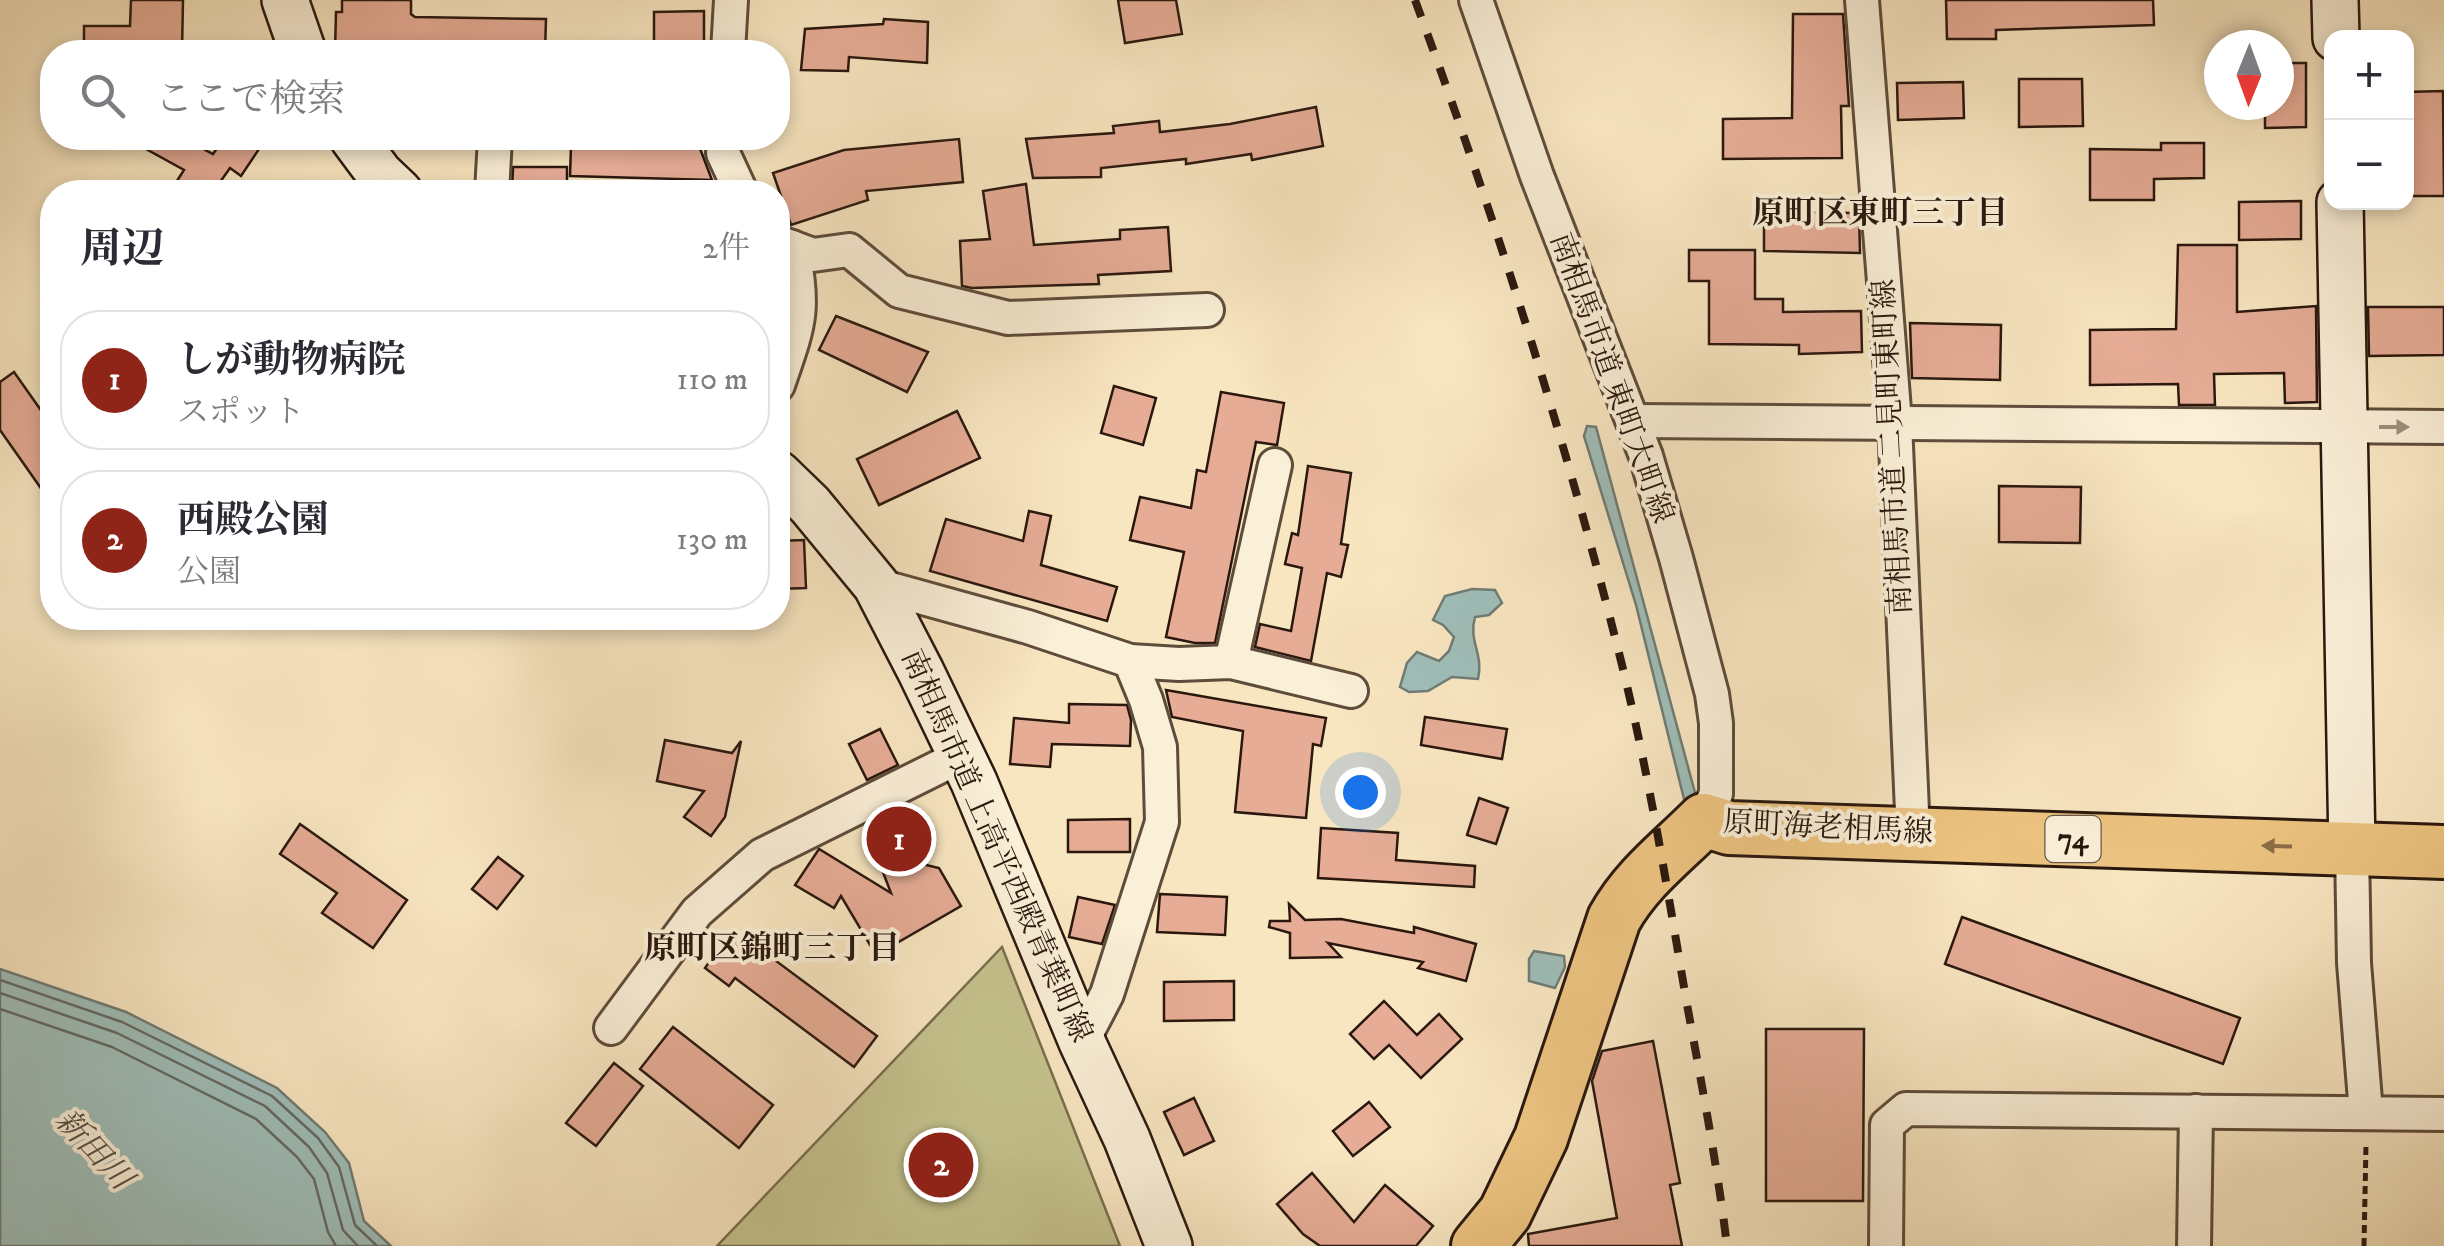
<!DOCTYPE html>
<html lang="ja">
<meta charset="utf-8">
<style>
body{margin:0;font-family:"IM FELL DW Pica","Noto Serif JP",serif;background:#f2f2f3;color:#2b2b33}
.controls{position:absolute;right:30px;top:30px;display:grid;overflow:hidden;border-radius:20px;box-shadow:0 5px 15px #0003}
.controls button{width:90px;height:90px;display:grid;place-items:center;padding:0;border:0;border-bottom:2px solid #e1e1e2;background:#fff;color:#2b2b33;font:50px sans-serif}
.compass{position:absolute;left:2204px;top:30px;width:90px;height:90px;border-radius:50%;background:#fff;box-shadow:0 5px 15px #0003;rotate:181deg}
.you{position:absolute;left:1360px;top:792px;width:35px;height:35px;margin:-25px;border:8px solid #fff;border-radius:50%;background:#1a73e8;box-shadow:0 0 0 15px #1a73e833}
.badge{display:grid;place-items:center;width:65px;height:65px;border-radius:50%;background:#8f2418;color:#fff;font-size:32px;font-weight:700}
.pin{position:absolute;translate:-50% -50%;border:5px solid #fff;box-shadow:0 2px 10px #0006}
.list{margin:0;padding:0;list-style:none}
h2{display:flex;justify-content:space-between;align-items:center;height:130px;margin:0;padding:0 40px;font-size:42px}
h2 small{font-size:32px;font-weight:400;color:#7c7c81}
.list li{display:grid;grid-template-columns:65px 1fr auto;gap:30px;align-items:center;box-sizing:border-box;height:140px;margin:0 20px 20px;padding:0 20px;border:2px solid #e1e1e2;border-radius:40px}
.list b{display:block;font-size:38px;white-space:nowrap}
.list p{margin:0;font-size:32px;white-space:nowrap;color:#7c7c81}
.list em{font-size:32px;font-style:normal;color:#7c7c81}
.icon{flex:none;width:55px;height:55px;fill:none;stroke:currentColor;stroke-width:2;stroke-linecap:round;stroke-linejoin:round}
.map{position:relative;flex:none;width:2444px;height:1246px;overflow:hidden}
.search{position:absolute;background:#fff;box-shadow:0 5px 15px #0003;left:40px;top:40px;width:750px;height:110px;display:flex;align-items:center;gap:25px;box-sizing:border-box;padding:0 35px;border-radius:40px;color:#7c7c81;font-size:38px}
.panel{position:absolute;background:#fff;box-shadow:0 5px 15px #0003;left:40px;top:180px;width:750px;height:450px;border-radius:40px}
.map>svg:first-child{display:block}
</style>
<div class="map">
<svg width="2444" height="1246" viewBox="0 0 2444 1246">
<rect width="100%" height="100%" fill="#f8e6c1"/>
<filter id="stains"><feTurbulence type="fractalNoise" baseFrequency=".002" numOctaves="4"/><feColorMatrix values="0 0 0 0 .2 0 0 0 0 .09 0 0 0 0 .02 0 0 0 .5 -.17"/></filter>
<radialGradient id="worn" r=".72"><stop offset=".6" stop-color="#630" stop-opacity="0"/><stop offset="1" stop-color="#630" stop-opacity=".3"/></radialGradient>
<!-- green -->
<polygon fill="#c5c38e" stroke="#786e4e" stroke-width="2.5" points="1002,947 1120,1246 717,1246"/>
<!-- water -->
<g fill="#9fbeb9" stroke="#707c75" stroke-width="2.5">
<polygon points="1587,426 1596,427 1697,800 1685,803 1636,605 1584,436"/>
<path d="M1472,589l23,1 7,13 -13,12 -14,2c-7,24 9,37 3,62l-26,-2 -24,14 -19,1 -9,-5 7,-24 10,-11 22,9 10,-10 5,-14 -11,-12 -10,-5 12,-24z"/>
<polygon points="1534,951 1564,956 1565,967 1555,988 1529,981 1529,959"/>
<polygon points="0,969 126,1012 277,1088 325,1132 349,1163 364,1221 391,1246 0,1246"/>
</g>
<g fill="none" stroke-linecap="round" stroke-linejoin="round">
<!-- shore -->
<g stroke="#646b64" stroke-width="2.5">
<polyline points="0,980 122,1022 272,1096 318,1138 339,1167 355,1225 377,1246"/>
<polyline points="0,993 117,1033 265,1106 309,1147 327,1173 343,1230 358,1246"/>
<polyline points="0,1009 112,1047 256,1119 297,1157 314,1179 328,1232 336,1246"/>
</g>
</g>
<!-- building -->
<g fill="#e6ac96" stroke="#2a180e" stroke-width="2.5">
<polygon points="131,0 183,0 182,52 84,52 84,26 130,26"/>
<polygon points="342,0 411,0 411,14 415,17 546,19 545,52 335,52 336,12 342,12"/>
<polygon points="1118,0 1176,0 1182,34 1125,43"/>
<polygon points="1946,0 2153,0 2154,25 1996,30 1996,39 1947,39"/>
<polygon points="704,11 704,52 654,52 654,12"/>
<polygon points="1793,14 1843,14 1849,106 1841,106 1842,158 1723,159 1723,119 1792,118"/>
<polygon points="884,19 928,22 927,63 849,57 848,71 801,70 805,29 883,24"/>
<polygon points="2279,63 2306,63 2306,127 2265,128 2265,105 2279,105"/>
<polygon points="2019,79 2082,79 2083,126 2019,127"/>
<polygon points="1963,82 1964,118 1898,120 1897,83"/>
<polygon points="2443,91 2444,196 2406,196 2406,92"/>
<polygon points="1316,107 1323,146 1252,160 1251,154 1186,164 1186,159 1101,168 1101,177 1033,178 1026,139 1114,133 1113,126 1159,121 1160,132 1230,124"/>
<polygon points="126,138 183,138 213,154 224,138 248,138 261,146 241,176 230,168 213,192 187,192 175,184 184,170"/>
<polygon points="650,138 696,138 712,180 570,176 571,146 655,148"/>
<polygon points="959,139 963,182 866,191 868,200 791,225 773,173 844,150"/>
<polygon points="2161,143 2204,143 2204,178 2154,179 2154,200 2090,200 2090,149 2161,150"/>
<polygon points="513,167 567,167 567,192 512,192"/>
<polygon points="1026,184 1034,245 1120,239 1120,230 1168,227 1171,271 1098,275 1099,284 972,288 962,286 960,241 990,239 983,191"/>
<polygon points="2301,201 2301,239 2239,240 2239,202"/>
<polygon points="1764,212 1859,213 1860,253 1764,251"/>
<polygon points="2178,245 2237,245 2237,312 2316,306 2317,402 2285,403 2284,373 2214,374 2215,405 2179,405 2178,384 2090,385 2090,330 2176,329"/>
<polygon points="1689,250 1755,250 1755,299 1783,299 1783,312 1861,311 1862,352 1799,354 1799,345 1709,344 1709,281 1689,281"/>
<polygon points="2368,307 2444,307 2444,355 2369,356"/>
<polygon points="836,316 928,352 907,392 819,350"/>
<polygon points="1910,323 2001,325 2000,380 1912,378"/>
<polygon points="14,372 52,426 52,504 0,430 0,382"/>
<polygon points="1114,386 1156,398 1143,445 1101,433"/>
<polygon points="1221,392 1284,403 1277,445 1256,442 1215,643 1195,643 1166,637 1184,552 1130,540 1140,497 1191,508 1197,470 1206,472"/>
<polygon points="957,411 980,458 879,505 857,459"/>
<polygon points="1308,466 1351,473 1341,544 1348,545 1341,577 1327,573 1311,661 1255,647 1260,624 1291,631 1302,568 1285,564 1292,533 1298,535"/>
<polygon points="1999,486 2081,487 2080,543 1999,542"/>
<polygon points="1029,511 1051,516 1041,565 1117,587 1107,621 930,571 946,519 1023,541"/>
<polygon points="804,540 806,588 778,589 778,541"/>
<polygon points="1166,690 1326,718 1321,746 1313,744 1306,818 1235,812 1243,731 1172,717"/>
<polygon points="1069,704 1127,705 1131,720 1130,746 1052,744 1050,767 1010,764 1014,718 1069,723"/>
<polygon points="1425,717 1507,729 1502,759 1421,745"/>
<polygon points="880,729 898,765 867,780 849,744"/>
<polygon points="665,740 732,753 741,741 725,817 711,836 684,817 704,791 657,781"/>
<polygon points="1479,798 1508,808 1496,844 1467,835"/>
<polygon points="916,810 932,853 923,853 922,864 939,868 961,906 876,955 841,896 834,908 795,885 819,849 891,893 866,828"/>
<polygon points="1130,819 1130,852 1068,852 1068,820"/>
<polygon points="300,824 407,900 373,948 322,913 337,893 280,854"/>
<polygon points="1321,828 1398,833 1396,860 1475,866 1474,887 1318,878"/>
<polygon points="498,857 523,876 497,909 472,889"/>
<polygon points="1160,894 1227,897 1225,935 1157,932"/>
<polygon points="1078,897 1115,905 1102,944 1069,937"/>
<polygon points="1289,904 1305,920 1341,919 1414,933 1414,927 1476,944 1466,981 1418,968 1423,962 1328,943 1341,957 1290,958 1290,933 1269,927 1270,921 1290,921"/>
<polygon points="1962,917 2240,1018 2223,1064 1945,964"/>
<polygon points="733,929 877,1036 854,1067 735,978 729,986 705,968"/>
<polygon points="1234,981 1234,1020 1164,1021 1164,982"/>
<polygon points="1384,1001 1417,1035 1439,1014 1462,1039 1421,1078 1389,1045 1374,1059 1350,1034"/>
<polygon points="673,1027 773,1105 739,1148 640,1069"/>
<polygon points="1766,1029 1864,1029 1863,1201 1766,1201"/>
<polygon points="1653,1041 1680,1183 1670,1185 1682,1246 1529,1246 1528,1234 1617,1218 1592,1081 1602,1051"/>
<polygon points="614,1063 643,1086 596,1146 566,1123"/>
<polygon points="1194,1098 1214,1141 1184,1155 1164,1112"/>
<polygon points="1369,1102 1390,1127 1353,1156 1333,1131"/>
<polygon points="1312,1173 1354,1222 1385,1185 1433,1226 1416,1246 1320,1246 1303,1234 1277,1204"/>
</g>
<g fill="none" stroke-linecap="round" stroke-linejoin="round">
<defs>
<g id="street">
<polyline points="1476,0 1537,176 1646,456 1676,558 1712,694 1716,723 1716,794 1704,820"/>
<polyline points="1862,0 1895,423 1913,834"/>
<polyline points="728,52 731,0"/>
<polyline points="724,138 723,153 741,192"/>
<polyline points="492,192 495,138"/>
<polyline points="778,242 813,255 849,250 899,291 1008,318 1207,310"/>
<path d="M778,385c20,-59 28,-74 14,-138"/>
<polyline points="1634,421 2444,427"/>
<polyline points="876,585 1028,627 1130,661 1179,664 1231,662 1351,691"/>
<polyline points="1231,662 1275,465"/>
<polyline points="2352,849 2354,963 2366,1113"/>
<polyline points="611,1028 697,912 762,855 959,757"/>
<polyline points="1082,1042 1107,994 1162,822 1160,747 1146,700 1130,661"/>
<polyline points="1886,1246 1887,1125 1906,1109 2444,1114"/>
<polyline points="2194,1246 2196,1111"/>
</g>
<g id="secondary">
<polyline points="285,0 303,52"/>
<polyline points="2335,0 2336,38"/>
<polyline points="353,138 379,173 399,192"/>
<polyline points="2340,202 2352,849"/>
<polyline points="778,474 810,505 876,585 921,672 974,782 1082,1042 1127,1139 1169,1246"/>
</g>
<path id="primary" d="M1478,1246l27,-33 36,-75 73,-219c23,-41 57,-66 90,-99l25,8 715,24"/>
</defs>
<!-- street casing -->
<use href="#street" stroke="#5e4c3b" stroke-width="38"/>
<!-- secondary casing -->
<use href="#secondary" stroke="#2a180e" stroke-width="50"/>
<!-- primary casing -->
<use href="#primary" stroke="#2a180e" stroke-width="58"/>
<!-- path -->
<polyline stroke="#2a180e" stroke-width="5" stroke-dasharray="8 5" stroke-linecap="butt" points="2364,1246 2366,1144"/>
<!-- street -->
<use href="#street" stroke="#faefd7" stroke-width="32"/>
<!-- secondary -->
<use href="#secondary" stroke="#faefd7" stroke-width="45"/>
<!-- primary -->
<use href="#primary" stroke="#ecc380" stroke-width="52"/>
<!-- rail -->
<path stroke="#2a180e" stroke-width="8" stroke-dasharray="18 18" stroke-linecap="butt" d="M1415,0c80,217 151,440 207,665 27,110 45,222 64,334 15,82 31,164 41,247"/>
</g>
<!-- one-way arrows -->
<defs><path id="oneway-solid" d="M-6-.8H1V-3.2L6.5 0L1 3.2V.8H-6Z" transform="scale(2.5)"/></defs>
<use fill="#9c8e7d" href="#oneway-solid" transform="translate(2394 427)"/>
<use fill="#8b6e47" href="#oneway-solid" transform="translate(2277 846) rotate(-178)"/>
<g text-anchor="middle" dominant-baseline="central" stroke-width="8" stroke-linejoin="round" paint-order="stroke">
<!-- shield labels -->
<rect fill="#faefd7" stroke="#68584a" stroke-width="2.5" x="2045.5" y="816" width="55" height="46" rx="8"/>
<g font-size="28" font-weight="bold" fill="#2a180e">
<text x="2073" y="839">74</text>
</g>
<!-- street labels -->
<g font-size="30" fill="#2a180e" stroke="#faefd7">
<text transform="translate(1611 378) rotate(70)">南相馬市道 東町大町線</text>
<text transform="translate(1893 447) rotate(-93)">南相馬市道 二見町東町線</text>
<text transform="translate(1828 828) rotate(3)">原町海老相馬線</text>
<text transform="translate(996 846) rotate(66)">南相馬市道 上高平西殿青葉町線</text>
</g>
<!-- neighbourhood labels -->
<g font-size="32" font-weight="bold" fill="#2a180e" stroke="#faefd7">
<text x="1880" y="214">原町区東町三丁目</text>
<text x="772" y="949">原町区錦町三丁目</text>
</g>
<!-- water labels -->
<g font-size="32" font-style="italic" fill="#53524a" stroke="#faefd7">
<text transform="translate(93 1150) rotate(47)">新田川</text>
</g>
</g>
<rect width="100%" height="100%" filter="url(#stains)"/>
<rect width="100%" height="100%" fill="url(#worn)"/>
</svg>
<div class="controls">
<button>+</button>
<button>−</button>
</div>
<svg class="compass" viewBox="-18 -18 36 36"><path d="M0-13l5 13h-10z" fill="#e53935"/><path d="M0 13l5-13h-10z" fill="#7c7c81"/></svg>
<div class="you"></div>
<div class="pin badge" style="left:899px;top:839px">1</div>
<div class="pin badge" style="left:941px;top:1165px">2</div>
<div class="search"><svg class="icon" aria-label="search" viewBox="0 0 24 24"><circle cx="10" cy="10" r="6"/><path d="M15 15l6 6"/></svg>ここで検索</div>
<section class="panel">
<h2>周辺<small>2件</small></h2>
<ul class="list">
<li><span class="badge">1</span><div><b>しが動物病院</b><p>スポット</p></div><em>110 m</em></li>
<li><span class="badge">2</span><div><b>西殿公園</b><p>公園</p></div><em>130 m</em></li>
</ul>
</section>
</div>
